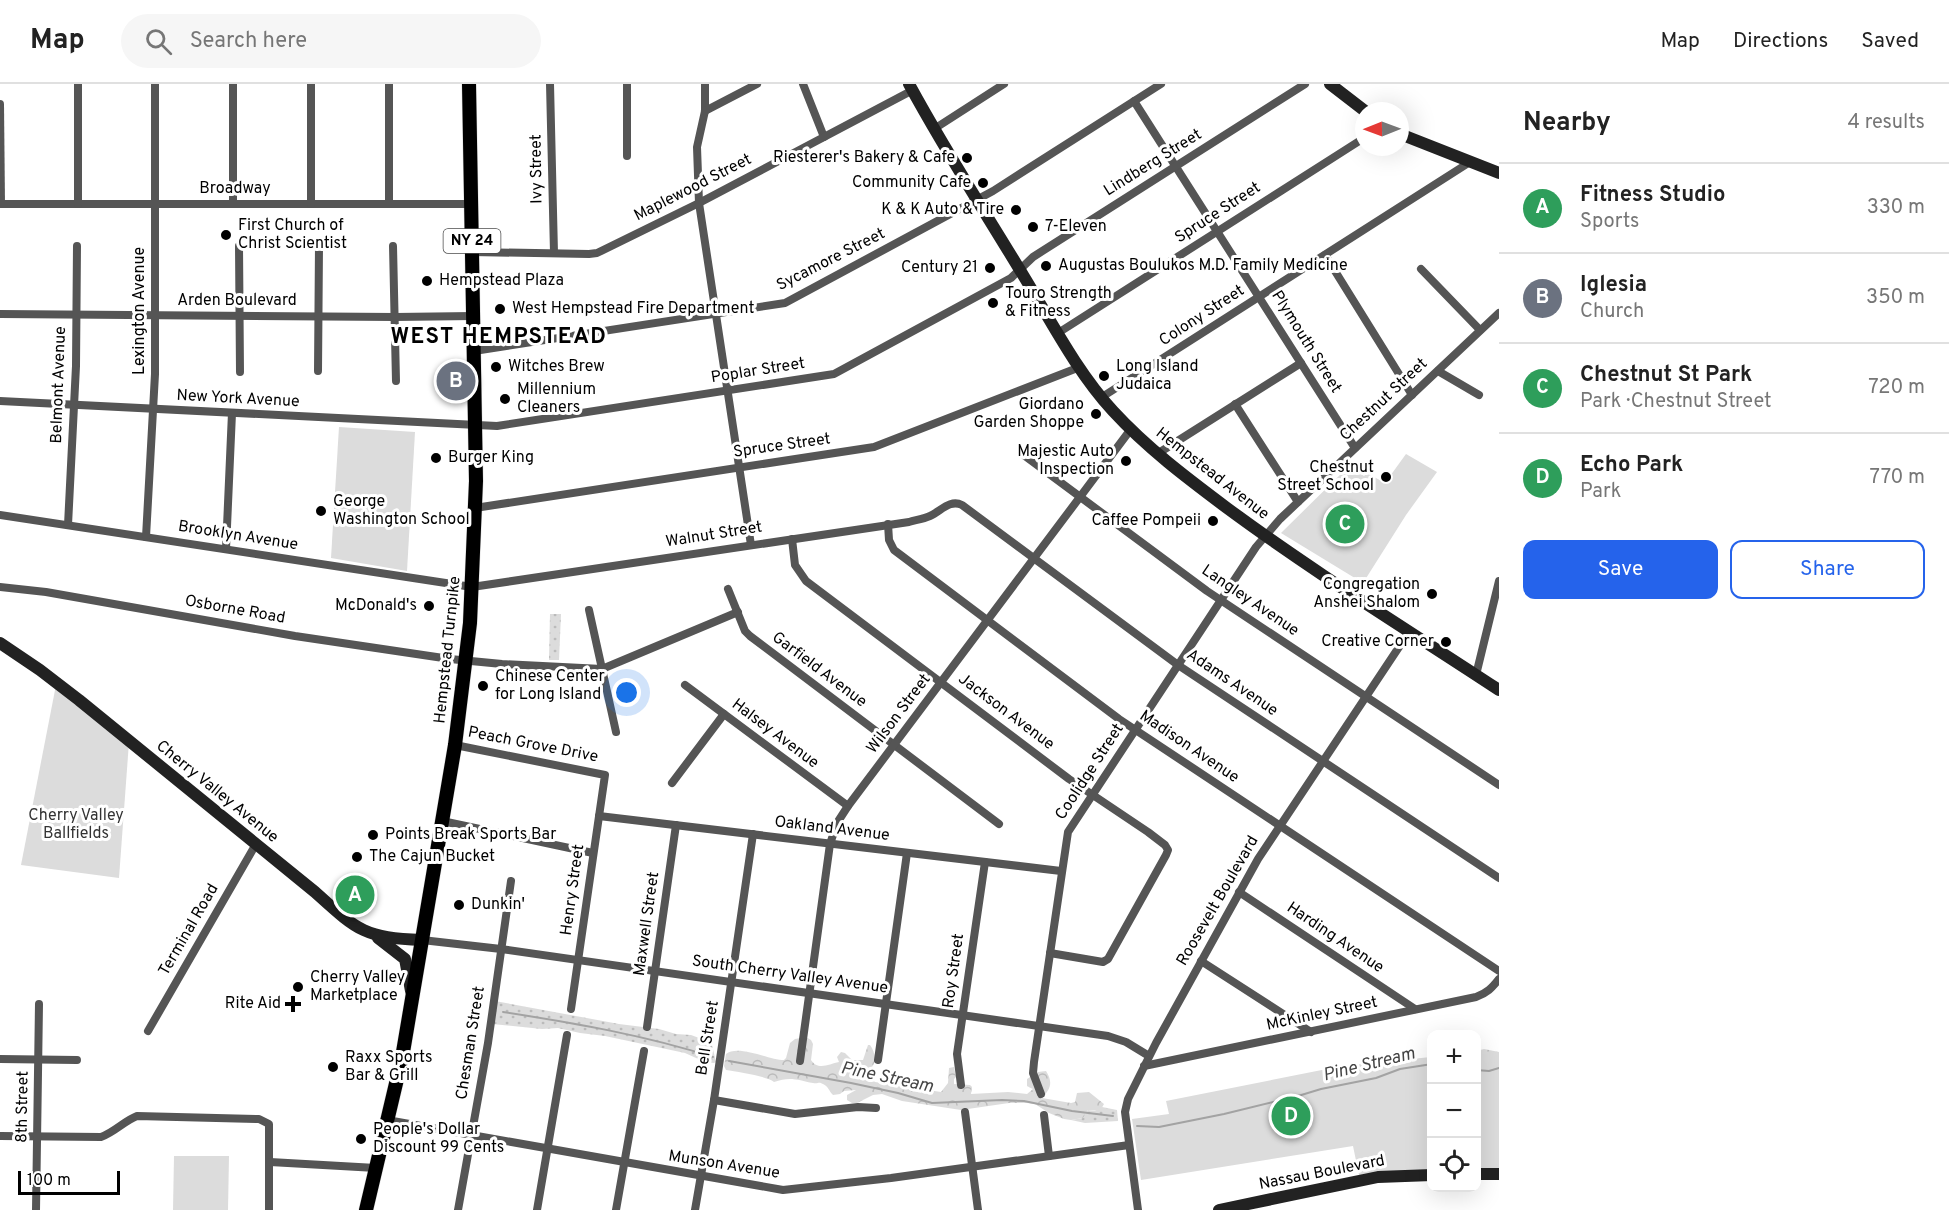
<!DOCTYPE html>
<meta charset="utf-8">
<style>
body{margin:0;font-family:Overpass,sans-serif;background:#f6f6f6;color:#222}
.controls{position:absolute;right:18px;bottom:18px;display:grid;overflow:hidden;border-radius:12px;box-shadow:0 6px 24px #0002}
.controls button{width:54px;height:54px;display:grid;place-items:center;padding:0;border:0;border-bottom:2px solid #e0e0e0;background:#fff;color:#222;font:30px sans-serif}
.compass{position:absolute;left:1355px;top:18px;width:54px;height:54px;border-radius:50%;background:#fff;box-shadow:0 6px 24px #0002;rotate:269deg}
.scale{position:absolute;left:18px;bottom:15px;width:102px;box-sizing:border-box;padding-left:6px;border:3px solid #000;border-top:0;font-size:16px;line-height:21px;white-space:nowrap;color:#000;-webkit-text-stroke:4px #fff;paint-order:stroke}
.you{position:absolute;left:627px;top:609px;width:21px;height:21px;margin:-15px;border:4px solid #fff;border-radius:50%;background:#1a73e8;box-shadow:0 0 0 9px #1a73e833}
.badge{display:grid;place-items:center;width:39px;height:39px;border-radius:50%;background:#2563eb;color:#fff;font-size:20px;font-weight:700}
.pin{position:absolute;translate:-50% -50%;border:3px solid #fff;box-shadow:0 2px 6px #0006}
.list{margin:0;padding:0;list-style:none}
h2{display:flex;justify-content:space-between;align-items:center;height:78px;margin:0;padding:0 24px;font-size:26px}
h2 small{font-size:20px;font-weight:400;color:#767676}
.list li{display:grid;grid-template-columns:39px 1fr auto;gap:18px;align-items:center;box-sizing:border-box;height:90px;padding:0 24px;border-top:2px solid #e0e0e0}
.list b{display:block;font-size:22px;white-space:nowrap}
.list p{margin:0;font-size:20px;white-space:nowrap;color:#767676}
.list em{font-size:20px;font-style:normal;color:#767676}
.actions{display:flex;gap:12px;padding:18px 24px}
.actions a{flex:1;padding:14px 0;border:2px solid #2563eb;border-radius:12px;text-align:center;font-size:21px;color:#2563eb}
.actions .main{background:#2563eb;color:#fff}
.icon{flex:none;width:33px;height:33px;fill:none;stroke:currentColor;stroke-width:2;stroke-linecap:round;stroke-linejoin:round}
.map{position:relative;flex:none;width:1499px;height:1126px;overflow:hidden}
header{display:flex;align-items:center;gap:36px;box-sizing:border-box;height:84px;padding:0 30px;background:#fff;border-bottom:2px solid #e0e0e0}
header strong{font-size:28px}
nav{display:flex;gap:33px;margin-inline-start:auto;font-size:21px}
.search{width:420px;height:54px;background:#f6f6f6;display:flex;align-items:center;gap:15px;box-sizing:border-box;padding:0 21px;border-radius:33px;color:#767676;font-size:22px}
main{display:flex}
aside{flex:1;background:#fff}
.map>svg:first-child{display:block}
</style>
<header>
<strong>Map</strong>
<div class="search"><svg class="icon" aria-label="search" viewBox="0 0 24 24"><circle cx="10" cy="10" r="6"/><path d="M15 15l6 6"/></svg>Search here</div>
<nav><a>Map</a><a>Directions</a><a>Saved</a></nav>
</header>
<main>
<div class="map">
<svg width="1499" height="1126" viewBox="0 0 1499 1126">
<defs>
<pattern id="grass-dots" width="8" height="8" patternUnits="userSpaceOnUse" patternTransform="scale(1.5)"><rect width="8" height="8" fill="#dcdcdc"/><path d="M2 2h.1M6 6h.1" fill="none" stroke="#bbb" stroke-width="1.8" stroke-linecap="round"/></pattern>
<pattern id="forest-crowns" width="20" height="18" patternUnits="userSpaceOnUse" patternTransform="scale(1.5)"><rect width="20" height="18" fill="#dcdcdc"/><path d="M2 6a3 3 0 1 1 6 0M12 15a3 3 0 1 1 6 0" fill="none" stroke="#bbb"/></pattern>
</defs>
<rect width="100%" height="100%" fill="#fff"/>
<!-- grass -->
<g fill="url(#grass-dots)">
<polygon points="550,530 561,530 559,576 549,576"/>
<polygon points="495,917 619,940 659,945 676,950 691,951 710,958 712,961 716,978 714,979 705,978 685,969 605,952 580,949 558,944 542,945 492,940"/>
<polygon points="1102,1023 1117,1026 1118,1037 1085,1039 1071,1036 1083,1034 1088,1026 1095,1027"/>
</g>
<!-- forest -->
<g fill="url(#forest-crowns)">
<path d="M806,953l5,3 2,4 -2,16c7,11 18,4 28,2l-2,-5 4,-5 4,1 7,7h11l5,-15h2c7,10 7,21 -4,27l3,6 6,4 66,10 7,-9 1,-15 5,-1 2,10 -2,2v5l16,1 2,2 -1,7 37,-2 19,2 6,-5 -6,-3v-7l11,-7 8,-1c7,11 5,18 -4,27l29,5 4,-1 2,-9 12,-1 15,12 -4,7 -12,-1 -5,8 -12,2 -7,-1 -15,-6 -14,-9 -8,-1h-18l-48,7 -59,-9 -20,-7 -9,1 -16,8h-5l-5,-3v-5l9,-5 -12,1 -4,3 -7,1c-4,-4 -5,-9 -10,-11 -5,-3 -4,0 -10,-1 -15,-3 -23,-7 -39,-1 -8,-6 -36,-10 -48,-12l-2,-4 2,-12c12,-10 43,6 58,6l2,-2 4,-15 5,-4z"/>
<polygon points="1484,965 1499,968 1499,1000 1477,999 1476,967"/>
</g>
<!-- park -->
<g fill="#dcdcdc">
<polygon points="339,343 415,348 407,487 331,474"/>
<polygon points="1406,370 1437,388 1406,431 1363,499 1281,449 1349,382 1364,392 1367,389 1385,399"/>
<polygon points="56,601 129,658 119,794 21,781"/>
<polygon points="1431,973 1431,1091 1360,1096 1353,1062 1141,1096 1132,1035 1169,1030 1166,1017 1342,982"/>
<polygon points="1476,976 1499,979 1499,1090 1477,1090"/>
<polygon points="174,1072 229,1072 228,1126 173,1126"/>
</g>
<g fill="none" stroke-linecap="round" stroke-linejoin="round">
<!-- stream -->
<g stroke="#a3a3a3" stroke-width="2">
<path d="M503,928c71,11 141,23 210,45"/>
<polyline points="729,977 851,999 898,1009 932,1019 1002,1016 1024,1017 1072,1027 1113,1032"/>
<polyline points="1476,986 1489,987 1499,984"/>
<polyline points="1137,1042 1159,1043 1224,1030 1298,1012 1321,1005 1376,994 1400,985 1432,980"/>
</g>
<defs>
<polyline id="primary" points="366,1126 402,974 455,661 470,539 476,397 469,0"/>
</defs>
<!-- primary casing -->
<use href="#primary" stroke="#dbdbdb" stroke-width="15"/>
<!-- street -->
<g stroke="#555" stroke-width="8">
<polyline points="233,0 233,120"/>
<polyline points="389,0 389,120"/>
<polyline points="550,0 554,169"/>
<polyline points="705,0 705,27 697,63 699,119 751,461"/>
<polyline points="803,0 824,53"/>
<polyline points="1134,17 1355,364"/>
<polyline points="0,20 1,120"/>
<polyline points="705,27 757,0"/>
<polyline points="934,45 1004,0"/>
<polyline points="627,72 627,0"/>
<polyline points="0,120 471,120"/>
<polyline points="78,120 78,0"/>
<polyline points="311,120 311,0"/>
<polyline points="239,162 240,288"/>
<polyline points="393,162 396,297"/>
<polyline points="472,168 589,170 597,169 699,119 913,6"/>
<polyline points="1325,171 1412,311"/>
<polyline points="1421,185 1480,246"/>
<polyline points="0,230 395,233 473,232"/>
<polyline points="1058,249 1364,54"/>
<polyline points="474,267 785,219 993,107 1161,0"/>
<polyline points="318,287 319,162"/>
<polyline points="1438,287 1479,311"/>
<polyline points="1102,313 1470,78"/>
<polyline points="0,317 497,342 834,290 1011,194 1033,173 1305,0"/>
<polyline points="1235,320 1298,418"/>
<polyline points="1021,369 1207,507 1499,701"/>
<polyline points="1157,370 1301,279"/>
<polyline points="475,424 874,363 1080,283"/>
<path d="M0,431l472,72 437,-65c7,-2 14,-3 21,-6 11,-5 20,-17 32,-11l216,160 321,213"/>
<polyline points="888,440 889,456 894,466 1119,635 1499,887"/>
<polyline points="68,441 76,282 77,162"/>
<polyline points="146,453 155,290 155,0"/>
<polyline points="792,455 795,481 806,497 1069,695 1148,748 1165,761 1168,766 1166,771 1108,875 1103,878 1050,869"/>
<polyline points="226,465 232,329"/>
<polyline points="0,503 46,508 295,552 450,575 502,580 602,585 738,528"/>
<polyline points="728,505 745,547 750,552 999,740"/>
<polyline points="589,526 616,648"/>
<polyline points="1476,591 1499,497"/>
<polyline points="685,601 848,722"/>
<polyline points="455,661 605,691 571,925"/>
<polyline points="672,699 724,630"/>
<polyline points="599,732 1061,787"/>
<polyline points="442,737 593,769"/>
<polyline points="1239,808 1415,925"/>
<polyline points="422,856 501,865 1108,952 1126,958 1149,972"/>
<polyline points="1201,877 1311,948"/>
<polyline points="647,943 676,741"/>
<polyline points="148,947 256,760"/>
<polyline points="0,975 77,976"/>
<polyline points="878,976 907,769"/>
<polyline points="800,977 830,760 837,739 848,722 1131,345"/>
<path d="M1144,982l332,-69c11,-4 16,-9 23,-18"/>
<polyline points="961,1001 957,970 985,778"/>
<polyline points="1041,1010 1033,989 1034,978 1068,748 1256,463 1280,435 1499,229"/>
<polyline points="714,1016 795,1030 858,1023 876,1024"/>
<polyline points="965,1028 978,1126"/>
<polyline points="1044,1031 1049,1072"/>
<polyline points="387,1036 783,1106 891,1094 1129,1061"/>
<path d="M0,1052l101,1c14,-5 23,-16 36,-21l122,3 10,5v86"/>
<polyline points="270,1078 376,1084"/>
<polyline points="36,1126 39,920"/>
<polyline points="458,1126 488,959 511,797"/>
<polyline points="537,1126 567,951"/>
<polyline points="616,1126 644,967"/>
<polyline points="695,1126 714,1016 753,750"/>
<polyline points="1138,1126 1125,1028 1128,1015 1156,959 1258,775 1409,548"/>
</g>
<!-- secondary -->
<g stroke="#222" stroke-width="12">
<path d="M909,0c35,65 76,128 114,191 28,46 54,97 90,136 34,37 74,67 114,97 88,65 181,122 272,182"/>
<polyline points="1330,0 1365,27"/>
<polyline points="1400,50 1499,89"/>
<path d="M0,559l40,27 39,30 236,192c42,38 49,46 107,48"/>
<polyline points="378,854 405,875 411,907"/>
<polyline points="1476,1090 1499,1090"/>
<polyline points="1219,1126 1378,1093 1432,1091"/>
</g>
<!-- primary -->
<use href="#primary" stroke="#000" stroke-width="14"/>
</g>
<!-- markers -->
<g fill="#000" stroke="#fff" stroke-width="2">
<circle cx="967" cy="74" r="6"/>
<circle cx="983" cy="99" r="6"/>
<circle cx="1016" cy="126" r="6"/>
<circle cx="1033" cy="143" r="6"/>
<circle cx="226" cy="151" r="6"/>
<circle cx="1046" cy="182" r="6"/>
<circle cx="990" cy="184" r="6"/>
<circle cx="427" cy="197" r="6"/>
<circle cx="993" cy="219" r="6"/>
<circle cx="500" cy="225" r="6"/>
<circle cx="496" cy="283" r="6"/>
<circle cx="1104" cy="292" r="6"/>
<circle cx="505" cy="315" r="6"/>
<circle cx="1096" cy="330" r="6"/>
<circle cx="436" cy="374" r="6"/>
<circle cx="1126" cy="377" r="6"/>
<circle cx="1386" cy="393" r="6"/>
<circle cx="321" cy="427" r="6"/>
<circle cx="1213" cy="437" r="6"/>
<circle cx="1432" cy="510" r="6"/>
<circle cx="429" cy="522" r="6"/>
<circle cx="1446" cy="558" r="6"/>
<circle cx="483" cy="602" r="6"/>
<circle cx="373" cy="751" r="6"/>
<circle cx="357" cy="773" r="6"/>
<circle cx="459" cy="821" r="6"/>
<circle cx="298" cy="903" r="6"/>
<path d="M290 911h6v6h6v6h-6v6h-6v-6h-6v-6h6z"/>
<circle cx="333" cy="983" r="6"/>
<circle cx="361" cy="1055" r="6"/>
</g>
<g text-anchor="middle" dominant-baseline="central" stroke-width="6" stroke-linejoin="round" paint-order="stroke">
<!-- shield labels -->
<rect fill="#fff" stroke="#4c4c4c" stroke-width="1.5" x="443.5" y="145" width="57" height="24" rx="4.5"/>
<g font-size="15" font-weight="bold" fill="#000">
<text x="472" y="157">NY 24</text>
</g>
<!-- poi labels -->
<g font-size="16" fill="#000" stroke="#fff" text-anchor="start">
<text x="955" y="74" text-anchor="end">Riesterer's Bakery &amp; Cafe</text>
<text x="971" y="99" text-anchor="end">Community Cafe</text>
<text x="1004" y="126" text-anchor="end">K &amp; K Auto &amp; Tire</text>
<text x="238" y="142">First Church of<tspan x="238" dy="18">Christ Scientist</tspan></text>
<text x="1045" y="143">7-Eleven</text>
<text x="1058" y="182">Augustas Boulukos M.D. Family Medicine</text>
<text x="978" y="184" text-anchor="end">Century 21</text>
<text x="439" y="197">Hempstead Plaza</text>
<text x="1005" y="210">Touro Strength<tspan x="1005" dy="18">&amp; Fitness</tspan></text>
<text x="512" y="225">West Hempstead Fire Department</text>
<text x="508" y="283">Witches Brew</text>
<text x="1116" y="283">Long Island<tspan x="1116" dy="18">Judaica</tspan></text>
<text x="517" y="306">Millennium<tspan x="517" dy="18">Cleaners</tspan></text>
<text x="1084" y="321" text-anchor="end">Giordano<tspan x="1084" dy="18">Garden Shoppe</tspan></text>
<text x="1114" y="368" text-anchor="end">Majestic Auto<tspan x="1114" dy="18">Inspection</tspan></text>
<text x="448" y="374">Burger King</text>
<text x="1374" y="384" text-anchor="end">Chestnut<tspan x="1374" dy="18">Street School</tspan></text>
<text x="333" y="418">George<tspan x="333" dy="18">Washington School</tspan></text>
<text x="1201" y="437" text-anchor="end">Caffee Pompeii</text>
<text x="1420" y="501" text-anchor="end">Congregation<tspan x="1420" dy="18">Anshei Shalom</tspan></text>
<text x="417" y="522" text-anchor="end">McDonald's</text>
<text x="1434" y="558" text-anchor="end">Creative Corner</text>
<text x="495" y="593">Chinese Center<tspan x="495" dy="18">for Long Island</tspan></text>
<text x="385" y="751">Points Break Sports Bar</text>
<text x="369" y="773">The Cajun Bucket</text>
<text x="471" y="821">Dunkin'</text>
<text x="310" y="894">Cherry Valley<tspan x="310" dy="18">Marketplace</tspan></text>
<text x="281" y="920" text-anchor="end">Rite Aid</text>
<text x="345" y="974">Raxx Sports<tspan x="345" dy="18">Bar &amp; Grill</tspan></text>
<text x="373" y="1046">People's Dollar<tspan x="373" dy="18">Discount 99 Cents</tspan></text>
</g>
<!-- street labels -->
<g font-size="16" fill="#000" stroke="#fff">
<text transform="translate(1153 79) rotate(-32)">Lindberg Street</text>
<text transform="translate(537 85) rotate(-91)">Ivy Street</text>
<text transform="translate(693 104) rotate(-27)">Maplewood Street</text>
<text x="235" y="105">Broadway</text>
<text transform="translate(1218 129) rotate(-33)">Spruce Street</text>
<text transform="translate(831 176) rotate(-27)">Sycamore Street</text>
<text x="237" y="217">Arden Boulevard</text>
<text transform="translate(140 227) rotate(-90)">Lexington Avenue</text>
<text transform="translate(1202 232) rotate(-33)">Colony Street</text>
<text transform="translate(1306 258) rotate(58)">Plymouth Street</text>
<text transform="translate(758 287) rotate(-9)">Poplar Street</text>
<text transform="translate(59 301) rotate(-88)">Belmont Avenue</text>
<text transform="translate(238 315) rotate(3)">New York Avenue</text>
<text transform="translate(1384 316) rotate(-43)">Chestnut Street</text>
<text transform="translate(782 362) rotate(-8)">Spruce Street</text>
<text transform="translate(1212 390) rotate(38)">Hempstead Avenue</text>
<text transform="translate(714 451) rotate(-9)">Walnut Street</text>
<text transform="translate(238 452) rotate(9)">Brooklyn Avenue</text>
<text transform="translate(1250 517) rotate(34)">Langley Avenue</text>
<text transform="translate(235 526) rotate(10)">Osborne Road</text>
<text transform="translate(448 566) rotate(-84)">Hempstead Turnpike</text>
<text transform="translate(819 586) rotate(37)">Garfield Avenue</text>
<text transform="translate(1232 599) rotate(34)">Adams Avenue</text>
<text transform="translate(1006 628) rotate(37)">Jackson Avenue</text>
<text transform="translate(899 630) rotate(-53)">Wilson Street</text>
<text transform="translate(775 650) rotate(37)">Halsey Avenue</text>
<text transform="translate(533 661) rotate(11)">Peach Grove Drive</text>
<text transform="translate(1189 663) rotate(34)">Madison Avenue</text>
<text transform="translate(1090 688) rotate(-57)">Coolidge Street</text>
<text transform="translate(217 708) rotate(39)">Cherry Valley Avenue</text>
<text transform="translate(832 745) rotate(7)">Oakland Avenue</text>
<text transform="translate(573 806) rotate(-82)">Henry Street</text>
<text transform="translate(1218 817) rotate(-60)">Roosevelt Boulevard</text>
<text transform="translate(647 840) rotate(-82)">Maxwell Street</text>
<text transform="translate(189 846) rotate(-60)">Terminal Road</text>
<text transform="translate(1335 854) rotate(34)">Harding Avenue</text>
<text transform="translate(954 887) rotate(-82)">Roy Street</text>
<text transform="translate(790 891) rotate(8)">South Cherry Valley Avenue</text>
<text transform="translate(1322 930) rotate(-12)">McKinley Street</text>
<text transform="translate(708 954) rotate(-81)">Bell Street</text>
<text transform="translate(471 959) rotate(-81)">Chesman Street</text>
<text transform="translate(23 1023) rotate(-89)">8th Street</text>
<text transform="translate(724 1081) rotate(9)">Munson Avenue</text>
<text transform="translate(1322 1089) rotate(-11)">Nassau Boulevard</text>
</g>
<!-- park labels -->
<g font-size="16" fill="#333" stroke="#fff">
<text x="76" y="732">Cherry Valley<tspan x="76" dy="18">Ballfields</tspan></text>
</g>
<!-- water labels -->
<g font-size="18" font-style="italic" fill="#444" stroke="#fff">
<text transform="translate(1369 981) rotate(-14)">Pine Stream</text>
<text transform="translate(887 994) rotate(12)">Pine Stream</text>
</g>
<!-- district labels -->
<g font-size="22" font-weight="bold" letter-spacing="1.5" fill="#000" stroke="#fff">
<text x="499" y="253">WEST HEMPSTEAD</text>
</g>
</g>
</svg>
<div class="controls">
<button>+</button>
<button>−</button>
<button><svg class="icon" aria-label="locate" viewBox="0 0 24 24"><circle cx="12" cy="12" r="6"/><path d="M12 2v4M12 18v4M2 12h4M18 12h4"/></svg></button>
</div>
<svg class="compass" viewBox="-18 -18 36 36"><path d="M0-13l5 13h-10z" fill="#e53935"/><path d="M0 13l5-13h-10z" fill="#767676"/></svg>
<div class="scale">100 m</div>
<div class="you"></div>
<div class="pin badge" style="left:355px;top:811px;background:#2e9e5b">A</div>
<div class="pin badge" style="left:456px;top:297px;background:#6b7280">B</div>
<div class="pin badge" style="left:1345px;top:440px;background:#2e9e5b">C</div>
<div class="pin badge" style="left:1291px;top:1032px;background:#2e9e5b">D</div>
</div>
<aside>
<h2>Nearby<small>4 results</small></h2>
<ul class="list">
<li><span class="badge" style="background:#2e9e5b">A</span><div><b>Fitness Studio</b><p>Sports</p></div><em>330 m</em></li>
<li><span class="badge" style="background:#6b7280">B</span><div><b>Iglesia</b><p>Church</p></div><em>350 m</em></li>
<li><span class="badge" style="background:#2e9e5b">C</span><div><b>Chestnut St Park</b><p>Park · Chestnut Street</p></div><em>720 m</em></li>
<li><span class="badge" style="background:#2e9e5b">D</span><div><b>Echo Park</b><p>Park</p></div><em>770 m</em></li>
</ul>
<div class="actions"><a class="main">Save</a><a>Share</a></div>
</aside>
</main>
